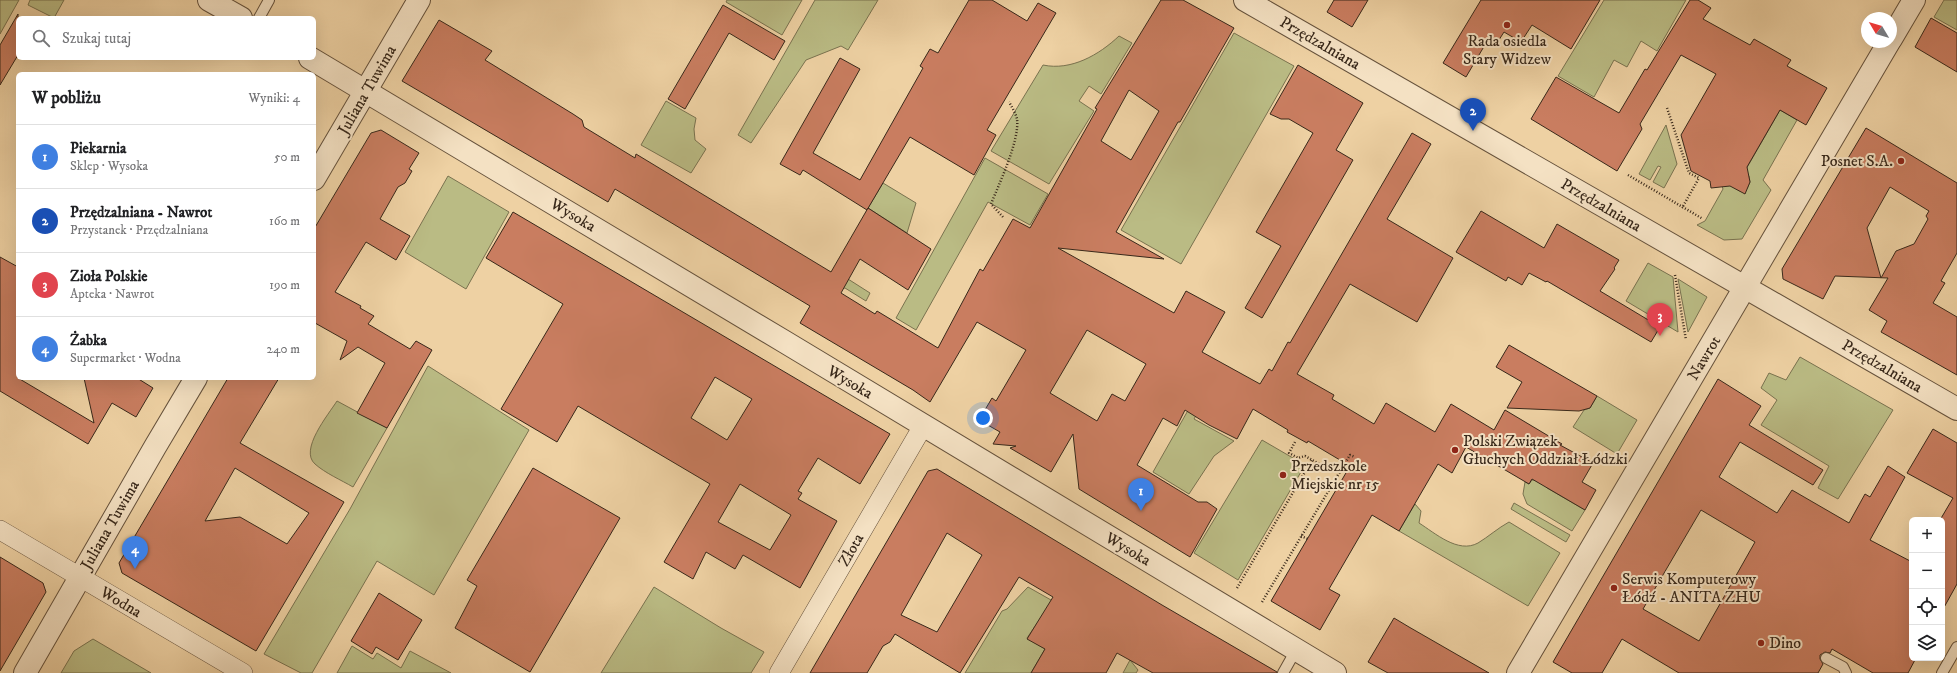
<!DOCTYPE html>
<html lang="pl">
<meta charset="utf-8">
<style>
body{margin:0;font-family:"IM FELL DW Pica",serif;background:#f6f6f6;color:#202124}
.controls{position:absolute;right:12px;bottom:12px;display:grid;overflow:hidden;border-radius:6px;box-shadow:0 4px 16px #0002}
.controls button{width:36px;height:36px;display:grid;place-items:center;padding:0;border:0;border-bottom:1px solid #e0e0e0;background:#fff;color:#202124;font:20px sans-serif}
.compass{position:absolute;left:1861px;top:12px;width:36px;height:36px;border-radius:50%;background:#fff;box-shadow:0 4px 16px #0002;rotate:308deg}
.you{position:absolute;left:983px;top:418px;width:14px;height:14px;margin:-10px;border:3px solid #fff;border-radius:50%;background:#1a73e8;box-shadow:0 0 0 6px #1a73e833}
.badge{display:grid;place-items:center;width:26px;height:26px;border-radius:50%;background:#b45309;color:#fff;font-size:13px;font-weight:700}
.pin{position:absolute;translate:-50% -33px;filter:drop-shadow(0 1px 2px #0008)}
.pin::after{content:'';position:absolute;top:21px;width:14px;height:12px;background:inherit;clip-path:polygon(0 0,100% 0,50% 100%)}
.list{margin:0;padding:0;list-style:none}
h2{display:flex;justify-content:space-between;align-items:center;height:52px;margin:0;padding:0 16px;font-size:17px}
h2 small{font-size:13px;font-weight:400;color:#757577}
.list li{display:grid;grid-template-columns:26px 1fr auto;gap:12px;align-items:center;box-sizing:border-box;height:64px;padding:0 16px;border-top:1px solid #e0e0e0}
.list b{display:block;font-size:15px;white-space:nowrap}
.list p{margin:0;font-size:13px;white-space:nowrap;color:#757577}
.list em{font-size:13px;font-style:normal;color:#757577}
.icon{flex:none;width:22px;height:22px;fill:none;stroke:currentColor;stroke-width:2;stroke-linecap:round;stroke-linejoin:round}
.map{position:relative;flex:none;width:1957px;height:673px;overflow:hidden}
.search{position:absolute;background:#fff;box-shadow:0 4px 16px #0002;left:16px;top:16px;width:300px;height:44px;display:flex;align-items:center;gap:10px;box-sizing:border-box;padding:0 14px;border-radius:6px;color:#757577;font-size:15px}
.panel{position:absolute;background:#fff;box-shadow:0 4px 16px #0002;left:16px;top:72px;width:300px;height:308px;border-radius:6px}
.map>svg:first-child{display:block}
</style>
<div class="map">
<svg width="1957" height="673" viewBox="0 0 1957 673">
<rect width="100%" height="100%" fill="#eed1a3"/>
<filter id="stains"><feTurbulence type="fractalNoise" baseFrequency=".005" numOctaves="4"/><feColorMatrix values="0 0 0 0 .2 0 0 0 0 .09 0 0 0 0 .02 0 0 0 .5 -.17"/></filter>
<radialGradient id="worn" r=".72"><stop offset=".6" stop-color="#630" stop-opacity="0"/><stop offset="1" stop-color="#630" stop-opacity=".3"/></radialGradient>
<!-- green -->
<g fill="#babb84" stroke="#79724f">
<polygon points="0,0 19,0 0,34"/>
<polygon points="30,0 64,0 54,18 28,5"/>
<polygon points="727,0 802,0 782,35 726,2"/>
<polygon points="815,0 878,0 848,50 841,46 806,60 751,143 738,135"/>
<polygon points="1604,0 1686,0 1657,51 1641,41 1627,67 1614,60 1594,97 1558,76"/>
<polygon points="1944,0 1957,0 1957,30 1934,17"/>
<polygon points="1234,33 1294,66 1181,264 1121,230"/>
<path d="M1119,36l13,7 -31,51 -12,-8 -10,15 15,10 -45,73 -58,-33 52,-86c28,6 56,-10 76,-29z"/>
<polygon points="666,101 696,118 694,129 695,140 706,149 691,173 641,145"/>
<polygon points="1780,110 1797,120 1763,180 1771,190 1742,239 1724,240 1697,225 1705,221 1723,189 1719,178 1740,191 1747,189 1750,182 1749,176 1742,172 1745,171"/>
<polygon points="1666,125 1677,164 1664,188 1653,182 1661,167 1658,166 1650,180 1639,174"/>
<polygon points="985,158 1048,194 1030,225 988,202 916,330 896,318"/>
<polygon points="448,176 509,212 466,289 405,252"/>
<polygon points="883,183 916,203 907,233 868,208"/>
<polygon points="1648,263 1673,277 1678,332 1626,301"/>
<polygon points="848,279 870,293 866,301 845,288 837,290"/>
<polygon points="1678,279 1707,297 1688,332"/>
<polygon points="1800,357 1893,410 1838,499 1818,488 1829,466 1761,425 1777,400 1761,388 1769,373 1786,380"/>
<polygon points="428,366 529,430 434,595 377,561 312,673 301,673 264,654 350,509"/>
<polygon points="1203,384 1212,389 1194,419 1234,441 1214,456 1189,494 1153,472"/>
<polygon points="1597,396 1637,420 1617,454 1573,427 1584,410 1590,408"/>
<path d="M337,401l50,27 -34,59c-12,-7 -28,-14 -38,-23 -16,-14 13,-49 22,-63z"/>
<polygon points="1262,440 1305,465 1238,580 1194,553"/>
<polygon points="1532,480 1543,480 1547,488 1585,510 1572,531 1527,504 1523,494 1525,482 1529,484"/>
<polygon points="1514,503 1570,535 1566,542 1511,509"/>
<path d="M1415,504l6,7 -2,12c16,10 39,31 59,20 10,-6 20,-15 31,-21l51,31 -32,53 -129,-75z"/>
<polygon points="654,587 721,628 764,652 751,673 601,673"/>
<polygon points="1028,587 1051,600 1051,603 1027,638 1045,649 1031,673 965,673 1002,611 1007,609"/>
<polygon points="93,639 151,673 61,673 74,651"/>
<polygon points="352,646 373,659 377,653 401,668 410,651 451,673 337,673"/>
<polygon points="1130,660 1138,670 1136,673 1123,673"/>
</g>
<!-- building -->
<g fill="#c97d60" stroke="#38281a" fill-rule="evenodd">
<polygon points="969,0 992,0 1027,21 1038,3 1056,13 987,130 996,135 974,175 910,137 867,210 803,170 800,175 780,164 840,58 860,69 813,153 860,180 923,68 920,66 930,49 938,53"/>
<path d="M1161,0h22l51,28 -54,94h-2l-62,110 48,27 -106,-11 116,65 12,-22 39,21 -23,40 58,32 9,-15 3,2 16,-29 2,1 122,-210 19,11 -44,75 66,39 -36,64 -67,-38 -53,90 37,21 -2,4 42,25 12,-21 49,29 16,-28 43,26 11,-20 57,34 -2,1 33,18 -11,19 14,8 -11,20 -53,-31 -3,5 -63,-37 -14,26 -14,-9 -39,67 -27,-16 -43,74 11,6 -20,35 -49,-29 79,-135 -42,-25 -1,2 -20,-11 1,-2 -35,-21 -16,30 -28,-14 -24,-15 -8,16 -14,-8 -26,47 61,37h9l10,7 -27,48 -111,-68 -6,-55 -22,38 -41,-24 6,-2 -23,-2 7,-12 -21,-12 13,-22 4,3 30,-51 -49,-28 -47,80 -17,-12 -113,-67 10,-17 -195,-117 -7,13 -206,-121 37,-61 53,31 -7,9 88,54 9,6 2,7 51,31 1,-4 195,118 37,-64 63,41 -23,41 -48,-31 -19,34 34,21 2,-3 61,37 42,-79 3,2 30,-52 17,9 67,-119 -2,-1zM1129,90l30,21 -28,49 -30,-19zM1087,330l59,34 -21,37 -13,-7 -15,27 -47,-28z"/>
<polygon points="1334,0 1368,0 1352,27 1327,12"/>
<polygon points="1481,0 1600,0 1571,49 1532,25 1521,42 1504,32 1497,43 1489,38 1466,77 1443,63"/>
<polygon points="1690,0 1698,0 1711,8 1703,19 1750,45 1754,39 1791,60 1787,66 1827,88 1806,125 1780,110 1747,167 1750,182 1745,194 1730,186 1711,188 1710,181 1691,171 1681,135 1716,74 1681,55 1640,124 1642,129 1617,171 1531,119 1556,77 1619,113 1645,69 1647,70"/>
<polygon points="723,5 785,41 774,60 729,33 685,109 668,99"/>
<polygon points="18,14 18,55 0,85 0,45"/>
<polygon points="1931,18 1957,33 1957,72 1915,47"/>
<polygon points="1298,65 1363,103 1336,150 1353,160 1262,318 1245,308 1281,246 1256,232 1313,133 1289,119 1281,119 1270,114"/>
<path d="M1866,128l91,55v70l-16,28 4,2 -12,20 24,14v58l-76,-43 6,-11 -18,-11 19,-32 -53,-2 -12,23 -40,-20 -1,-10zM1890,187l39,24 -3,5 2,3 -14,25 -18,7 -15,27 -14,-50z"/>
<polygon points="381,130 419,153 409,169 412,171 405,183 398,187 380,219 410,236 396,260 366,242 335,292 361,306 360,308 374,316 368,324 410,349 416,341 432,350 387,428 357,413 385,363 358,347 340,360 347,341 315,323 314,325 314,229 371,133"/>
<polygon points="1481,211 1544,248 1557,224 1619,260 1614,268 1615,269 1600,291 1660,327 1651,342 1547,281 1546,282 1529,273 1522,285 1508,277 1506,281 1456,252"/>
<path d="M513,212l377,222 -30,50 -42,-26 -20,33 4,2 -4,6 39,22 -37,67 -57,-33 -8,14 -29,-17 -13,27 -29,-17 46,-78 -132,-78 -21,36 -56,-33 62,-105 -77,-46zM715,377l37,22 -25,41 -36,-22zM740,484l51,31 -21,35 -52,-28z"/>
<polygon points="0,257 18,267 18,378 94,423 84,378 137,378 153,388 136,417 112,403 88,444 0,391"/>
<polygon points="1509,345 1597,396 1590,408 1579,411 1507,408 1522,382 1496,367"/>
<path d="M228,378h51l-39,65 104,59 -88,149 -134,-78 -3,-10zM235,468l74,45 -22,31 -47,-27 -35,4z"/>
<path d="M1718,379l43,27 -12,19 74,45 -10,15 -73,-43 -21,35 58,36 15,-23 57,33 16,-29 5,3 18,-31 17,11 -35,63 42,22v96h4l-8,15h-35l-41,-24 -2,4 -5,-1 -5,3v4l3,5 -5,9h-139l-57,-34 -20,34h-30l-19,-11zM1701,510l54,32 -56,99 -56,-32z"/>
<polygon points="1933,429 1957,443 1957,584 1942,611 1942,520 1940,520 1953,498 1907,473"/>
<polygon points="533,468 620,518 530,672 455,628 477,586 467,580"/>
<path d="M937,469l225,136 115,67v1h-124l-36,-20 -11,20h-75l14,-24 -18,-10 26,-42 -34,-20 -59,96 -65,-39 -5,8 -7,4 -16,27h-57l118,-202zM947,533l35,22 -45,77 -36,-17z"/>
<polygon points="0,557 43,583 46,592 0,671"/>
<polygon points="379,593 422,620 398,660 376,647 372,654 351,641"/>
<polygon points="1394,618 1409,627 1489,673 1388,673 1368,662"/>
</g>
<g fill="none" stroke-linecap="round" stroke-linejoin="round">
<defs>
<g id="service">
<polyline points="259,18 269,0"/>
<polyline points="1826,658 1843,667 1846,673"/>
<polyline points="1283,673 1296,650"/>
<polyline points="1942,673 1957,647"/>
</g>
<g id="minor">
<polyline points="0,530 243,673"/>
<polyline points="779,673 923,426"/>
</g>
<g id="tertiary">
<polyline points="209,0 241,18"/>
<polyline points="1245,0 1957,409"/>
<polyline points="1891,39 1914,0"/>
<polyline points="310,58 785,342 1335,673"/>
<polyline points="314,179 419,0"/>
<polyline points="25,673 155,447 196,378"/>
<polyline points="1518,673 1889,42"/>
</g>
</defs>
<!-- service casing -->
<use href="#service" stroke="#66523c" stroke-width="12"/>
<!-- minor casing -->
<use href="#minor" stroke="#66523c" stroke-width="20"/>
<!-- tertiary casing -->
<use href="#tertiary" stroke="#66523c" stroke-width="24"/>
<!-- path -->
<g stroke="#38281a" stroke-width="2.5" stroke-dasharray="1 2" stroke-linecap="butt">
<polyline points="1667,108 1689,173 1699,178 1682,208"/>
<polyline points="1628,175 1703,219"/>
<path d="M1003,217l-12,-13c8,-20 29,-64 26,-85 -1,-5 -5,-12 -8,-17"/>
<polyline points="1675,275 1686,340"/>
<polyline points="1295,442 1289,453 1298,458 1305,456 1323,466"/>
<polyline points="1301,536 1308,539"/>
<polyline points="1237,588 1312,460"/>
<polyline points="1262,602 1350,455 1355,457"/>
</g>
<!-- service -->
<use href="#service" stroke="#f4e1c3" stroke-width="10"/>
<!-- minor -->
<use href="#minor" stroke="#f4e1c3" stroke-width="19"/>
<!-- tertiary -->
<use href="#tertiary" stroke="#f4e1c3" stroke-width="22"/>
</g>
<!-- markers -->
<g fill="#8f2418" stroke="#f4e1c3" stroke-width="1.5">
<circle cx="1507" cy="25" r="4"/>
<circle cx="1901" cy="161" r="4"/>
<circle cx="1455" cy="450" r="4"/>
<circle cx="1283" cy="475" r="4"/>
<circle cx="1614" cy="588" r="4"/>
<circle cx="1761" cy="643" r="4"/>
</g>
<g text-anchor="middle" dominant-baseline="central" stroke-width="4" stroke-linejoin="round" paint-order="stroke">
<!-- poi labels -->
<g font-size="16" fill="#38281a" stroke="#f4e1c3" text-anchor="start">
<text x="1507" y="41" text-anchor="middle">Rada osiedla<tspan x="1507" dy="18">Stary Widzew</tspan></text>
<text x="1893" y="161" text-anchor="end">Posnet S.A.</text>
<text x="1463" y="441">Polski Związek<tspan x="1463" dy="18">Głuchych Oddział Łódzki</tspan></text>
<text x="1291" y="466">Przedszkole<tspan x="1291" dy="18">Miejskie nr 15</tspan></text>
<text x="1622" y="579">Serwis Komputerowy<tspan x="1622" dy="18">Łódź - ANITA ZHU</tspan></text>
<text x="1769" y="643">Dino</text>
</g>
<!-- street labels -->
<g font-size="16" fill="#38281a" stroke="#f4e1c3">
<text transform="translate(1320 43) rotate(30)">Przędzalniana</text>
<text transform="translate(367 90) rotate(-60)">Juliana Tuwima</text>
<text transform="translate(1601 205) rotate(30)">Przędzalniana</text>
<text transform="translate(573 215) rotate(31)">Wysoka</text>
<text transform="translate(1704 358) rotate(-59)">Nawrot</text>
<text transform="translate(1882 366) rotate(30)">Przędzalniana</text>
<text transform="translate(850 382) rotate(31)">Wysoka</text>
<text transform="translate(110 525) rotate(-60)">Juliana Tuwima</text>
<text transform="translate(1128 549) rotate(31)">Wysoka</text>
<text transform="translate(851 550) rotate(-60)">Złota</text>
<text transform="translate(121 602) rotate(31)">Wodna</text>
</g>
</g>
<rect width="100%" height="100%" filter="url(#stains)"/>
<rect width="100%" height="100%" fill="url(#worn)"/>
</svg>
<div class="controls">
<button>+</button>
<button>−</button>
<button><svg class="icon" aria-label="locate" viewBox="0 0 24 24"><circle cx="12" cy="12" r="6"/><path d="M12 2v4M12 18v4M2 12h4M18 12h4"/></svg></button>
<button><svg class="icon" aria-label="layers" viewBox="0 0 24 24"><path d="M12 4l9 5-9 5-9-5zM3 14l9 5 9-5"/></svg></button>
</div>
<svg class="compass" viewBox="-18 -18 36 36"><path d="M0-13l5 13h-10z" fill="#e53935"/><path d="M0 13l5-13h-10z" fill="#757577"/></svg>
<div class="you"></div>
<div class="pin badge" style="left:1141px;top:511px;background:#3f7fe0">1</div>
<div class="pin badge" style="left:1473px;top:131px;background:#1a4fb4">2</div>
<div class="pin badge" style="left:1660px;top:336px;background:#e0444e">3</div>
<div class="pin badge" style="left:135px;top:569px;background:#3f7fe0">4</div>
<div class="search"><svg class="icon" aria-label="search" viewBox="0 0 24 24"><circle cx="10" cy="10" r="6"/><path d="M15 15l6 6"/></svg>Szukaj tutaj</div>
<section class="panel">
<h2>W pobliżu<small>Wyniki: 4</small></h2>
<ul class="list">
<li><span class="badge" style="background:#3f7fe0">1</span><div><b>Piekarnia</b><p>Sklep · Wysoka</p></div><em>50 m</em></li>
<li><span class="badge" style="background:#1a4fb4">2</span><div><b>Przędzalniana - Nawrot</b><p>Przystanek · Przędzalniana</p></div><em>160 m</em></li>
<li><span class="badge" style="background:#e0444e">3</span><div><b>Zioła Polskie</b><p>Apteka · Nawrot</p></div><em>190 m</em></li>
<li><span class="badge" style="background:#3f7fe0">4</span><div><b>Żabka</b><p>Supermarket · Wodna</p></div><em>240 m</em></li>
</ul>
</section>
</div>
